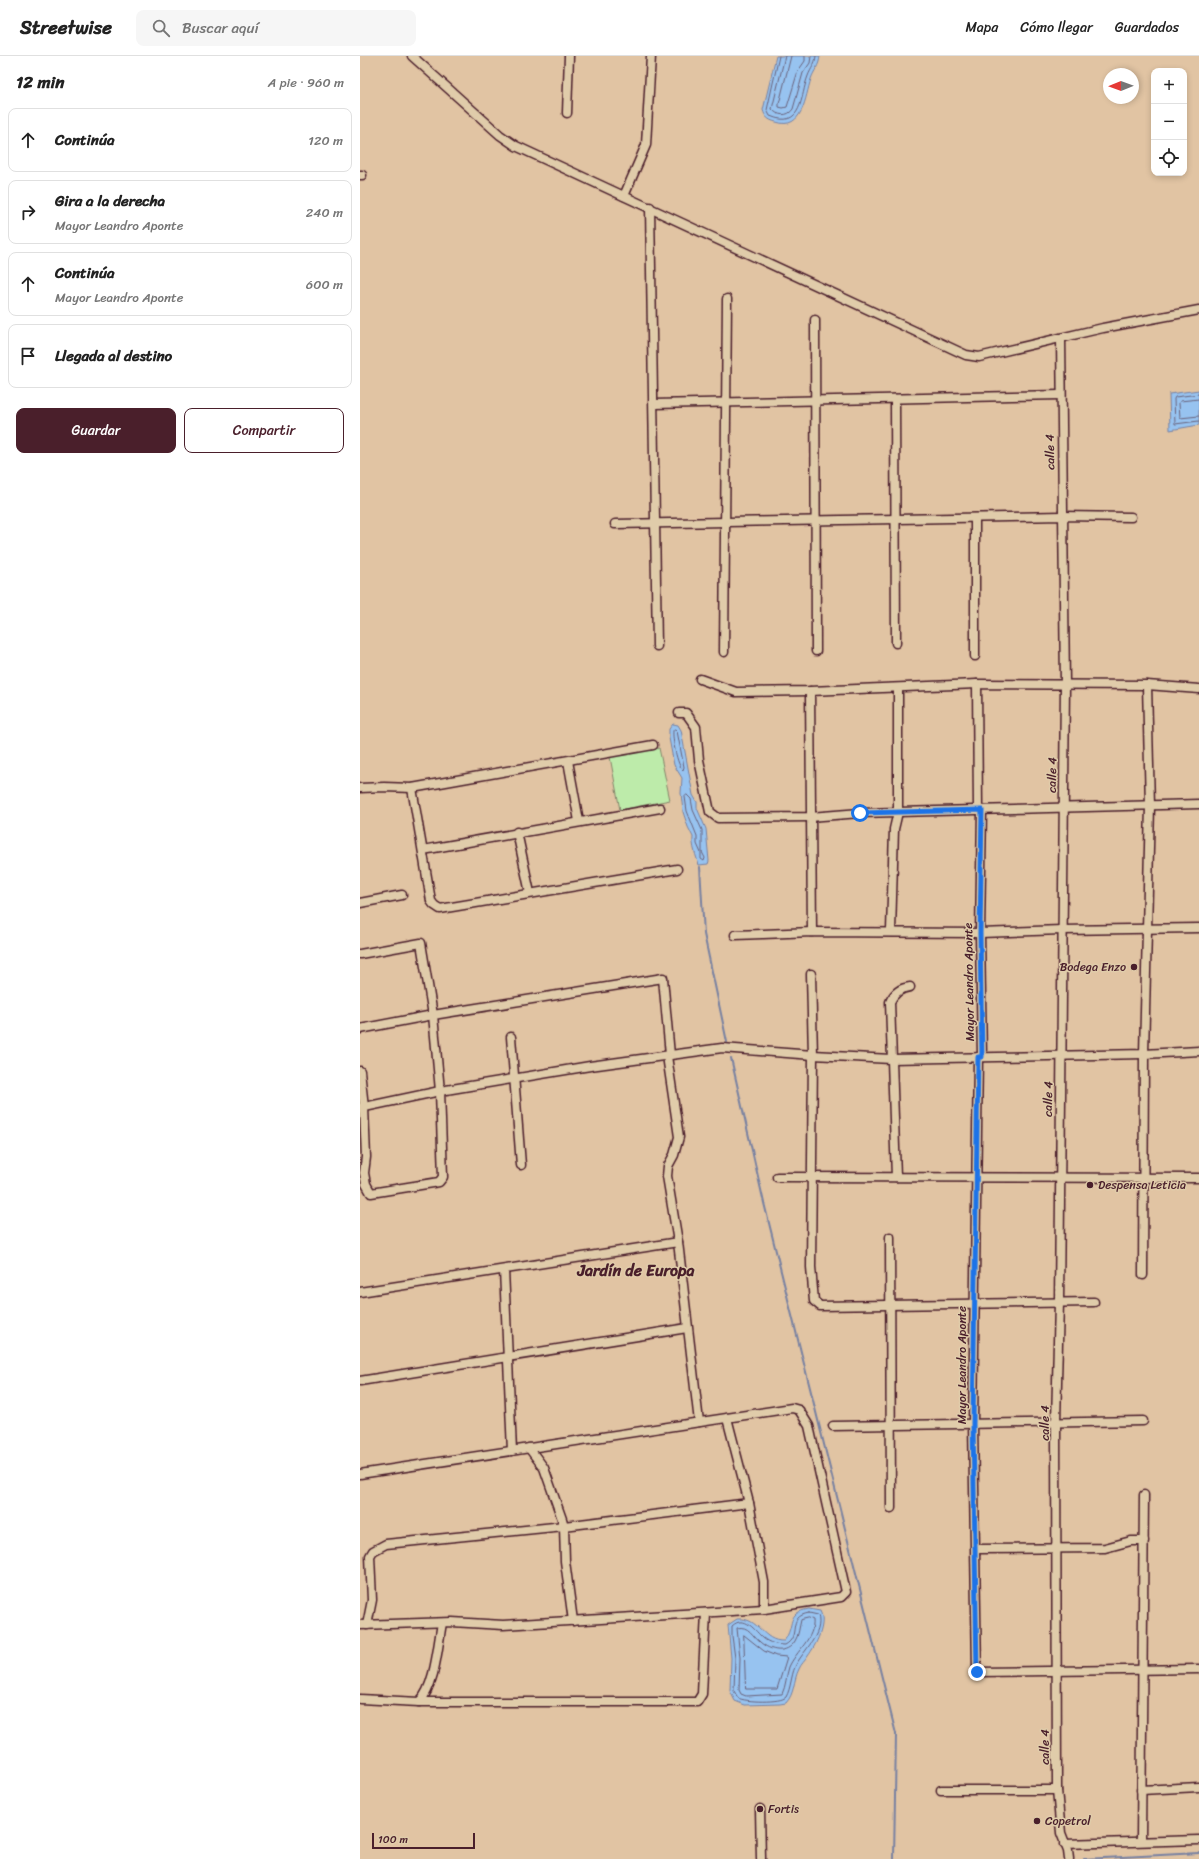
<!DOCTYPE html>
<html lang="es">
<meta charset="utf-8">
<style>
body{margin:0;font-family:Sriracha,sans-serif;background:#f6f6f6;color:#222}
.controls{position:absolute;right:12px;top:12px;display:grid;overflow:hidden;border-radius:8px;box-shadow:0 2px 6px #0003}
.controls button{width:36px;height:36px;display:grid;place-items:center;padding:0;border:0;border-bottom:1px solid #e0e0e0;background:#fff;color:#222;font:20px sans-serif}
.compass{position:absolute;left:743px;top:12px;width:36px;height:36px;border-radius:50%;background:#fff;box-shadow:0 2px 6px #0003;rotate:269deg}
.scale{position:absolute;left:12px;bottom:10px;width:103px;box-sizing:border-box;padding-left:4px;border:2px solid #4a1f2b;border-top:0;font-size:11px;line-height:14px;white-space:nowrap;color:#4a1f2b;-webkit-text-stroke:3px #e0ccaa;paint-order:stroke}
.stop{position:absolute;width:12px;height:12px;margin:-9px;border:3px solid #1a73e8;border-radius:50%;background:#fff}
.stop.end{background:#1a73e8;border-color:#fff;box-shadow:0 1px 4px #0008}
.list{margin:0;padding:0;list-style:none}
h2{display:flex;justify-content:space-between;align-items:center;height:52px;margin:0;padding:0 16px;font-size:17px}
h2 small{font-size:13px;font-weight:400;color:#767676}
.list li{display:grid;grid-template-columns:26px 1fr auto;gap:12px;align-items:center;box-sizing:border-box;height:64px;margin:0 8px 8px;padding:0 8px;border:1px solid #e0e0e0;border-radius:8px}
.list b{display:block;font-size:15px;white-space:nowrap}
.list p{margin:0;font-size:13px;white-space:nowrap;color:#767676}
.list em{font-size:13px;font-style:normal;color:#767676}
.actions{display:flex;gap:8px;padding:12px 16px}
.actions a{flex:1;padding:9px 0;border:1px solid #4a1f2b;border-radius:8px;text-align:center;font-size:14px;color:#4a1f2b}
.actions .main{background:#4a1f2b;color:#fff}
.icon{flex:none;width:22px;height:22px;fill:none;stroke:currentColor;stroke-width:2;stroke-linecap:round;stroke-linejoin:round}
.map{position:relative;flex:none;width:839px;height:1803px;overflow:hidden}
header{display:flex;align-items:center;gap:24px;box-sizing:border-box;height:56px;padding:0 20px;background:#fff;border-bottom:1px solid #e0e0e0}
header strong{font-size:19px}
nav{display:flex;gap:22px;margin-inline-start:auto;font-size:14px}
.search{width:280px;height:36px;background:#f6f6f6;display:flex;align-items:center;gap:10px;box-sizing:border-box;padding:0 14px;border-radius:8px;color:#767676;font-size:15px}
main{display:flex}
aside{flex:1;background:#fff}
.map>svg:first-child{display:block}
</style>
<header>
<strong>Streetwise</strong>
<div class="search"><svg class="icon" aria-label="search" viewBox="0 0 24 24"><circle cx="10" cy="10" r="6"/><path d="M15 15l6 6"/></svg>Buscar aquí</div>
<nav><a>Mapa</a><a>Cómo llegar</a><a>Guardados</a></nav>
</header>
<main>
<aside>
<h2>12 min<small>A pie · 960 m</small></h2>
<ul class="list">
<li><svg class="icon" aria-label="ahead" viewBox="0 0 24 24"><path d="M12 20V5M6 11l6-6 6 6"/></svg><div><b>Continúa</b></div><em>120 m</em></li>
<li><svg class="icon" aria-label="right" viewBox="0 0 24 24"><path d="M7 20v-9h11M14 6l5 5-5 5"/></svg><div><b>Gira a la derecha</b><p>Mayor Leandro Aponte</p></div><em>240 m</em></li>
<li><svg class="icon" aria-label="ahead" viewBox="0 0 24 24"><path d="M12 20V5M6 11l6-6 6 6"/></svg><div><b>Continúa</b><p>Mayor Leandro Aponte</p></div><em>600 m</em></li>
<li><svg class="icon" aria-label="arrive" viewBox="0 0 24 24"><path d="M6 21V4h12l-3 4 3 4H6"/></svg><div><b>Llegada al destino</b></div></li>
</ul>
<div class="actions"><a class="main">Guardar</a><a>Compartir</a></div>
</aside>
<div class="map">
<svg width="839" height="1803" viewBox="0 0 839 1803">
<rect width="100%" height="100%" fill="#e1c4a3"/>
<filter id="ink" filterUnits="userSpaceOnUse"><feTurbulence type="fractalNoise" baseFrequency=".025" numOctaves="2"/><feDisplacementMap in="SourceGraphic" scale="8" xChannelSelector="R" yChannelSelector="G"/><feConvolveMatrix kernelMatrix="1 2 1 2 8 2 1 2 1" color-interpolation-filters="sRGB"/></filter>
<g filter="url(#ink)">
<!-- green -->
<polygon fill="#bdebaa" stroke="#84856a" points="299,692 310,744 260,754 250,701"/>
<!-- water -->
<g fill="#97c3f0" stroke="#7881a1">
<path d="M416,0h44c-1,11 -6,14 -9,23 -6,18 -8,52 -35,43 -8,-2 -11,-5 -13,-12z"/>
<polygon points="839,334 839,369 810,374 809,338"/>
<path d="M313,668l5,1 3,5 12,65 4,7v6l9,21 3,32 -1,3 -9,1c-3,-9 -7,-19 -6,-28l-5,-10 -5,-15 -2,-19 1,-15 -8,-13 -5,-27v-9z"/>
<path d="M449,1553l11,2c7,13 -4,34 -12,45 -3,5 -7,8 -9,13 -6,12 -4,24 -13,34l-6,1 -35,1 -10,-4 -5,-10 1,-33 -3,-33 9,-6c23,-2 25,23 47,22 12,-16 1,-28 25,-32z"/>
</g>
<g fill="none" stroke-linecap="round" stroke-linejoin="round">
<!-- shore -->
<g stroke="#69617a" stroke-width="1">
<path d="M419,0l-12,54 3,6c33,14 30,-20 38,-40 3,-8 7,-11 8,-20"/>
<path d="M425,0l-13,53c5,7 16,8 21,0l10,-36 7,-10 1,-7"/>
<polyline points="431,0 419,48 419,51 423,52 427,51 438,15 445,5 445,0"/>
<polyline points="839,338 815,341 814,343 815,368 839,365"/>
<polyline points="839,343 820,345 819,347 820,362 839,360"/>
<path d="M315,673l2,2 7,36 -1,3c-6,-4 -11,-32 -10,-39z"/>
<polygon points="327,739 331,743 333,754 342,774 342,796 345,802 344,805 341,803 341,797 337,788 337,780 327,755 325,741"/>
<path d="M449,1557l9,2c6,20 -16,36 -23,52 -4,9 -4,21 -9,30 -5,6 -41,5 -48,1l-4,-7 1,-33 -3,-22v-10c13,-12 23,5 31,12 6,5 14,7 22,7 17,-9 0,-28 24,-32z"/>
<path d="M449,1562l4,2c2,18 -17,31 -24,47 -3,9 -3,19 -7,27l-36,2 -5,-2 -2,-4 1,-32 -3,-30c12,-3 15,8 23,14 10,9 27,13 35,-1 4,-6 4,-14 6,-21z"/>
<polygon points="384,1579 404,1595 416,1600 427,1601 417,1633 386,1633"/>
</g>
<!-- stream -->
<g stroke="#7881a1" stroke-width="2">
<polyline points="340,811 344,878 367,986"/>
<polyline points="371,1002 404,1147 536,1678 534,1803"/>
<polyline points="724,1803 839,1797"/>
</g>
<defs>
<g id="minor">
<polyline points="52,0 140,79 156,90 606,299 619,301 743,272 839,254"/>
<polyline points="207,57 209,0"/>
<polyline points="0,119 2,119"/>
<polyline points="264,140 286,89 291,0"/>
<polyline points="290,151 297,590"/>
<polyline points="455,264 456,595"/>
<polyline points="701,282 705,629 699,1246 696,1366 697,1734 701,1777 708,1795 709,1803"/>
<polyline points="535,343 536,587"/>
<polyline points="294,348 701,339"/>
<polyline points="615,462 615,600"/>
<polyline points="255,468 702,460 771,461"/>
<polyline points="364,596 367,243"/>
<polyline points="340,623 376,636 450,635 617,628 787,629 839,633"/>
<polyline points="617,628 618,754"/>
<polyline points="450,635 452,876"/>
<polyline points="319,657 326,657 336,671 339,704 350,756 358,762 450,761 500,757 839,748"/>
<polyline points="208,705 219,765"/>
<polyline points="0,732 24,731 52,732 293,689"/>
<polyline points="52,732 71,845 74,849 80,853 317,813"/>
<polyline points="622,754 620,877 622,1001"/>
<polyline points="157,776 170,837"/>
<polyline points="63,794 300,752"/>
<polyline points="0,847 42,839"/>
<polyline points="531,875 534,773 538,756 538,632"/>
<polyline points="375,879 452,876 620,877 702,874 839,872"/>
<polyline points="0,898 61,887 73,959 80,1035 83,1121 79,1126 11,1137 6,1128 4,1117 6,1101 4,1051 0,1015"/>
<polyline points="451,918 453,999 451,1211 454,1245 460,1250 734,1246"/>
<polyline points="0,973 73,959 303,922 310,999"/>
<polyline points="151,981 161,1109"/>
<polyline points="307,1000 319,1081 314,1099 308,1110 307,1120 318,1186"/>
<polyline points="618,1001 613,1368 617,1616 839,1613"/>
<polyline points="0,1052 80,1035 230,1010 362,992 453,999 531,1003 784,998 839,995"/>
<polyline points="417,1121 839,1122"/>
<path d="M536,1121l-6,-175c4,-9 10,-14 20,-15"/>
<polyline points="530,1181 531,1452"/>
<polyline points="144,1214 152,1395"/>
<polyline points="783,1219 784,998 790,750 787,629"/>
<polyline points="0,1236 318,1186 339,1366"/>
<polyline points="0,1325 327,1272"/>
<polyline points="367,1362 389,1447 404,1526 404,1553"/>
<polyline points="473,1370 783,1365"/>
<polyline points="169,1392 184,1412 202,1463 204,1470 205,1505 213,1565"/>
<polyline points="0,1418 432,1352 439,1354 449,1370 486,1536 481,1541 404,1553 143,1569 92,1566 0,1569"/>
<polyline points="616,1493 745,1492 771,1485 784,1485"/>
<polyline points="7,1569 12,1544 10,1500 13,1495 26,1488 204,1470 389,1447"/>
<path d="M0,1643l59,3c16,-14 19,-58 23,-79"/>
<polyline points="59,1646 337,1646 342,1638 346,1557"/>
<polyline points="581,1734 697,1734"/>
<polyline points="781,1734 839,1731"/>
<polyline points="400,1753 401,1803"/>
<polyline points="781,1785 784,1439"/>
<polyline points="704,1788 839,1784"/>
</g>
</defs>
<!-- minor casing -->
<use href="#minor" stroke="#4a1f2b" stroke-width="11"/>
<!-- minor -->
<use href="#minor" stroke="#e0ccaa" stroke-width="8"/>
</g>
</g>
<g fill="none" stroke-linecap="round" stroke-linejoin="round" filter="url(#ink)">
<!-- route -->
<polyline stroke="#1a73e8" stroke-width="5" points="500,757 622,754 620,877 622,1001 618,1001 613,1368 617,1616"/>
</g>
<!-- markers -->
<g fill="#4a1f2b" stroke="#e0ccaa" stroke-width="1.5">
<circle cx="774" cy="911" r="4"/>
<circle cx="730" cy="1129" r="4"/>
<circle cx="400" cy="1753" r="4"/>
<circle cx="677" cy="1765" r="4"/>
</g>
<g text-anchor="middle" dominant-baseline="central" stroke-width="3" stroke-linejoin="round" paint-order="stroke">
<!-- street labels -->
<g font-size="12" fill="#4a1f2b" stroke="#e0ccaa">
<text transform="translate(690 396) rotate(-91)">calle 4</text>
<text transform="translate(692 719) rotate(-89)">calle 4</text>
<text transform="translate(609 926) rotate(-91)">Mayor Leandro Aponte</text>
<text transform="translate(688 1043) rotate(-89)">calle 4</text>
<text transform="translate(602 1309) rotate(-90)">Mayor Leandro Aponte</text>
<text transform="translate(685 1367) rotate(-90)">calle 4</text>
<text transform="translate(685 1691) rotate(-90)">calle 4</text>
</g>
<!-- poi labels -->
<g font-size="12" fill="#4a1f2b" stroke="#e0ccaa" text-anchor="start">
<text x="766" y="911" text-anchor="end">Bodega Enzo</text>
<text x="738" y="1129">Despensa Leticia</text>
<text x="408" y="1753">Fortis</text>
<text x="685" y="1765">Copetrol</text>
</g>
<!-- district labels -->
<g font-size="16" font-weight="bold" fill="#4a1f2b" stroke="#e0ccaa">
<text x="276" y="1214">Jardín de Europa</text>
</g>
</g>
</svg>
<div class="controls">
<button>+</button>
<button>−</button>
<button><svg class="icon" aria-label="locate" viewBox="0 0 24 24"><circle cx="12" cy="12" r="6"/><path d="M12 2v4M12 18v4M2 12h4M18 12h4"/></svg></button>
</div>
<svg class="compass" viewBox="-18 -18 36 36"><path d="M0-13l5 13h-10z" fill="#e53935"/><path d="M0 13l5-13h-10z" fill="#767676"/></svg>
<div class="scale">100 m</div>
<div class="stop" style="left:500px;top:757px"></div>
<div class="stop end" style="left:617px;top:1616px"></div>
</div>
</main>
